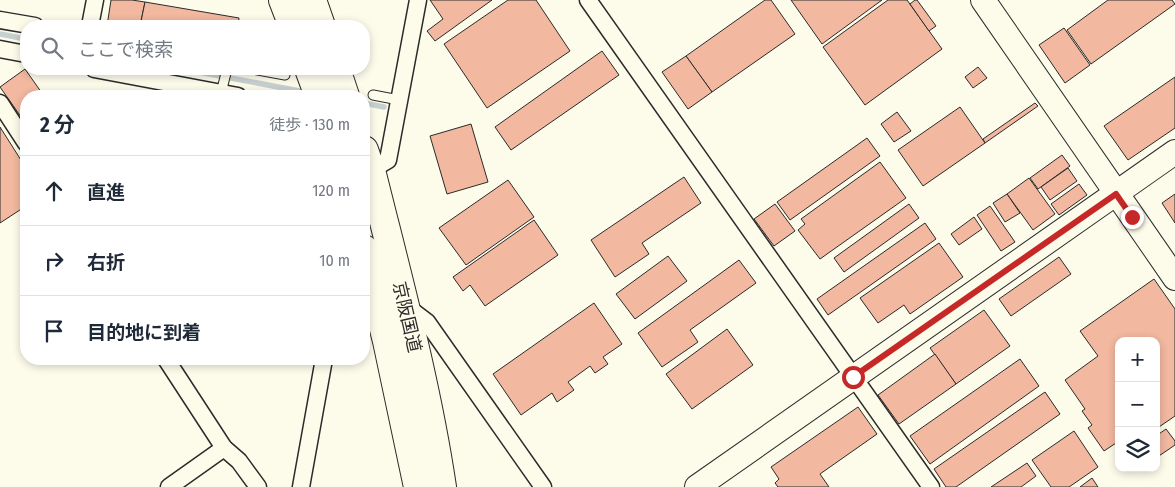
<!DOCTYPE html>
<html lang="ja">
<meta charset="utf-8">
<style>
body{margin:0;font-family:"Fira Sans Condensed","Noto Sans JP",sans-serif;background:#f2f2f3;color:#1f2937}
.controls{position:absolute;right:15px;bottom:15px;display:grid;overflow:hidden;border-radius:10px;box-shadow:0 2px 8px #0003}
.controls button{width:45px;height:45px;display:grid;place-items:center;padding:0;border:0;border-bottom:1px solid #e0e1e3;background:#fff;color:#1f2937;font:25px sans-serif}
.stop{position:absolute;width:15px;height:15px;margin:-11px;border:4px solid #c62828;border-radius:50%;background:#fff}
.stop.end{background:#c62828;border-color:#fff;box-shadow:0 1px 5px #0008}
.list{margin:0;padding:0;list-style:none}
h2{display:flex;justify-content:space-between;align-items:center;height:65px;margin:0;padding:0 20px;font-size:21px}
h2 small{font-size:16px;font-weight:400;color:#747a83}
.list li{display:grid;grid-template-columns:32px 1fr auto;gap:15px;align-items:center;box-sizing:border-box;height:70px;padding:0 20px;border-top:1px solid #e0e1e3}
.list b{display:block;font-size:19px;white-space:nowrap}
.list em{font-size:16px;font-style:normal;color:#747a83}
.icon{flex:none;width:28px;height:28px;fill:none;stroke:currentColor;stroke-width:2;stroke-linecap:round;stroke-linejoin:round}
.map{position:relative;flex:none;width:1175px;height:487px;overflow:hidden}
.search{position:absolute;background:#fff;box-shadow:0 2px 8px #0003;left:20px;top:20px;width:350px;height:55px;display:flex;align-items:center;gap:12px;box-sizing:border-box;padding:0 18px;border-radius:20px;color:#747a83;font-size:19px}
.panel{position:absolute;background:#fff;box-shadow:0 2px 8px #0003;left:20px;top:90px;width:350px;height:275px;border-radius:20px}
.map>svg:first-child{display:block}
</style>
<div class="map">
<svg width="1175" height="487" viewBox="0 0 1175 487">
<rect width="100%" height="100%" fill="#fdfbea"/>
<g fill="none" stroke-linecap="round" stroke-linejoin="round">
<!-- stream -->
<g stroke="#c7d0d0" stroke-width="5.5">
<polyline points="0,34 26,39"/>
<polyline points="183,69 310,93"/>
<polyline points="364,103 384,107"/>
</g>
</g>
<!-- building -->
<g fill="#f2b8a0" stroke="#2b2b2b">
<polygon points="111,0 132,0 145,2 140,26 107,26"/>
<polygon points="430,0 492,0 435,41 427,31 443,19"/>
<polygon points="508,0 536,0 570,51 487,108 444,44"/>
<polygon points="765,0 771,0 795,34 712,92 686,56"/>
<polygon points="791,0 882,0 822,44"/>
<polygon points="888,0 907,0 942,49 865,105 823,47"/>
<polygon points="915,0 917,0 936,26 929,31 910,4"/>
<polygon points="1108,0 1172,0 1175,4 1091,64 1067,30"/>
<polygon points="145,2 239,18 238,26 140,26"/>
<polygon points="1064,28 1090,65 1065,83 1039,45"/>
<polygon points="602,51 619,75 511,150 495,127"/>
<polygon points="686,56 712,92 688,109 662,72"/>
<polygon points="978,67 987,78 973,88 965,77"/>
<polygon points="25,69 44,96 26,96 26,124 0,87"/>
<polygon points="1175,77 1175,128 1128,160 1104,126"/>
<polygon points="1035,103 1038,106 985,143 983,139"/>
<polygon points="960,107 985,143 923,186 898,150"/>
<polygon points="897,112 911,131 894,142 881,124"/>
<polygon points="471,124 488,182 447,194 430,136"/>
<polygon points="0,127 26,168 26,206 0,223"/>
<polygon points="867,138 880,156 790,220 777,202"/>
<polygon points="1062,155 1070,166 1038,189 1030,178"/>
<polygon points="880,162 906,198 820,259 798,230 805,224 801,219"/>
<polygon points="1068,168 1077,181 1050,200 1041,187"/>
<polygon points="684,177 701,203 642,243 649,254 615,277 591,240"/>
<polygon points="1029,178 1055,214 1033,230 1007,194"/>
<polygon points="508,180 534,217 466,265 439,228"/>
<polygon points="1079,184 1087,195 1059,215 1051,204"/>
<polygon points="1007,194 1020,213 1005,222 993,203"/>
<polygon points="1175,194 1175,223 1162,203"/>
<polygon points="775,204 795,231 774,246 754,219"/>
<polygon points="909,204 919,218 844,272 834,258"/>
<polygon points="990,206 1015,242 1001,251 977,215"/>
<polygon points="974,217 982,229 959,245 951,234"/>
<polygon points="534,220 558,255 485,306 470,285 463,291 453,277"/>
<polygon points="925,223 936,239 828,315 817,299"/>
<polygon points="939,243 963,277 910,314 904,305 878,323 860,298"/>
<polygon points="668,256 687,281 635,319 616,294"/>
<polygon points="1059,257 1071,274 1011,316 999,299"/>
<polygon points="739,260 756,283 690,330 698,342 662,367 638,333"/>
<polygon points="1154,279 1175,309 1175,416 1156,429 1156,341 1119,341 1119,441 1104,451 1088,428 1092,425 1082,411 1085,409 1065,380 1098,356 1080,331"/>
<polygon points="594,303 622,344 603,357 608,364 595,373 590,366 568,382 574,390 557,402 552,393 521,415 493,374"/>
<polygon points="984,310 1010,346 956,384 930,348"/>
<polygon points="727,329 753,365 692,409 666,374"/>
<polygon points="935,354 956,384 899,424 878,395"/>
<polygon points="1020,359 1039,386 930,464 910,436"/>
<polygon points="1045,392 1060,414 956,487 946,487 934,469"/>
<polygon points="858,407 877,434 820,474 829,487 778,487 775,483 779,479 771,467"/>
<polygon points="1166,429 1175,441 1175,445 1156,458 1156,436"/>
<polygon points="1074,431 1098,467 1069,487 1051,487 1032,460"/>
<polygon points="1027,463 1036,476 1021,487 991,487"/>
<polygon points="1092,478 1098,487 1080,487"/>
</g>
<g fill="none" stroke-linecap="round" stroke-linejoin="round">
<defs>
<g id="lane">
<polyline points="252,69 285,75"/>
<polyline points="221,93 227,69"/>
<polyline points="373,95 399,100"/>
</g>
<g id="street">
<polyline points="588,0 931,487"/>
<polyline points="0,20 35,26"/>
<polyline points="90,26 95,0"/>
<polyline points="0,49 26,54"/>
<polyline points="94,69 238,96"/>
<polyline points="0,103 26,143"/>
<polyline points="371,170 388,160 418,0"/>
<polyline points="406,306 427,322 543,487"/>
<polyline points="166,359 224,448 239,461 258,487"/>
<polyline points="169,487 224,448"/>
<polyline points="301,487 324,359"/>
</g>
<g id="secondary">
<polyline points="983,0 1175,278"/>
<polyline points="697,487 1175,152"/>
</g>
<g id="highway">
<polyline points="283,0 293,26"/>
<polyline points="312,0 321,26"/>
<polyline points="309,69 319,96"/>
<polyline points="336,69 345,96"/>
<path d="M364,150l7,20c26,105 55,210 71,317"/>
<polyline points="364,249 387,341 418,487"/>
</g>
</defs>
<!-- lane casing -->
<use href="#lane" stroke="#2b2b2b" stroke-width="11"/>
<!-- street casing -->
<use href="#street" stroke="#2b2b2b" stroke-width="19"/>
<!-- secondary casing -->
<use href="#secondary" stroke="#2b2b2b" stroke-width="26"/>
<!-- highway casing -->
<use href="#highway" stroke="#2b2b2b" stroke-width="30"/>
<!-- lane -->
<use href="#lane" stroke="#fdfbea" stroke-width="9"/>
<!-- street -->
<use href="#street" stroke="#fdfbea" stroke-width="16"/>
<!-- secondary -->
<use href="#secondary" stroke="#fdfbea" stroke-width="24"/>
<!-- highway -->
<use href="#highway" stroke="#fdfbea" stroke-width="28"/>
</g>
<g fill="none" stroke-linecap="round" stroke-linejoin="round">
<!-- route -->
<polyline stroke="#c62828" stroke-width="6" points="853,377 1116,194 1132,217"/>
</g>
<g text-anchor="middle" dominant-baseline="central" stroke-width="4" stroke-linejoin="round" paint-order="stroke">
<!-- street labels -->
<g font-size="18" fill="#2b2b2b" stroke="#fdfbea">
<text transform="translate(407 317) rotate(77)">京阪国道</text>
</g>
</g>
</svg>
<div class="controls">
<button>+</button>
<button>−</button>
<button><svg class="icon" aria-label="layers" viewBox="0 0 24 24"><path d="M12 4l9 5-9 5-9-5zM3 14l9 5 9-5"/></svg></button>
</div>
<div class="stop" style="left:853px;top:377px"></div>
<div class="stop end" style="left:1132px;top:217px"></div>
<div class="search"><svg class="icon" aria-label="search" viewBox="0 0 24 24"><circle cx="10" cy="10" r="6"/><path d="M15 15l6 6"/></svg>ここで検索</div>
<section class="panel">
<h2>2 分<small>徒歩 · 130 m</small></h2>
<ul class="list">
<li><svg class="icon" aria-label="ahead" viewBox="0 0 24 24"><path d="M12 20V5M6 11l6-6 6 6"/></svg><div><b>直進</b></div><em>120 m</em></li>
<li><svg class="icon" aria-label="right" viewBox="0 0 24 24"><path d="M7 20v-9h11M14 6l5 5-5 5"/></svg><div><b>右折</b></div><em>10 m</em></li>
<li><svg class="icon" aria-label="arrive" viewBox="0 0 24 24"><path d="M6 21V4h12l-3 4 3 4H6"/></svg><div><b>目的地に到着</b></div></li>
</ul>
</section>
</div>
